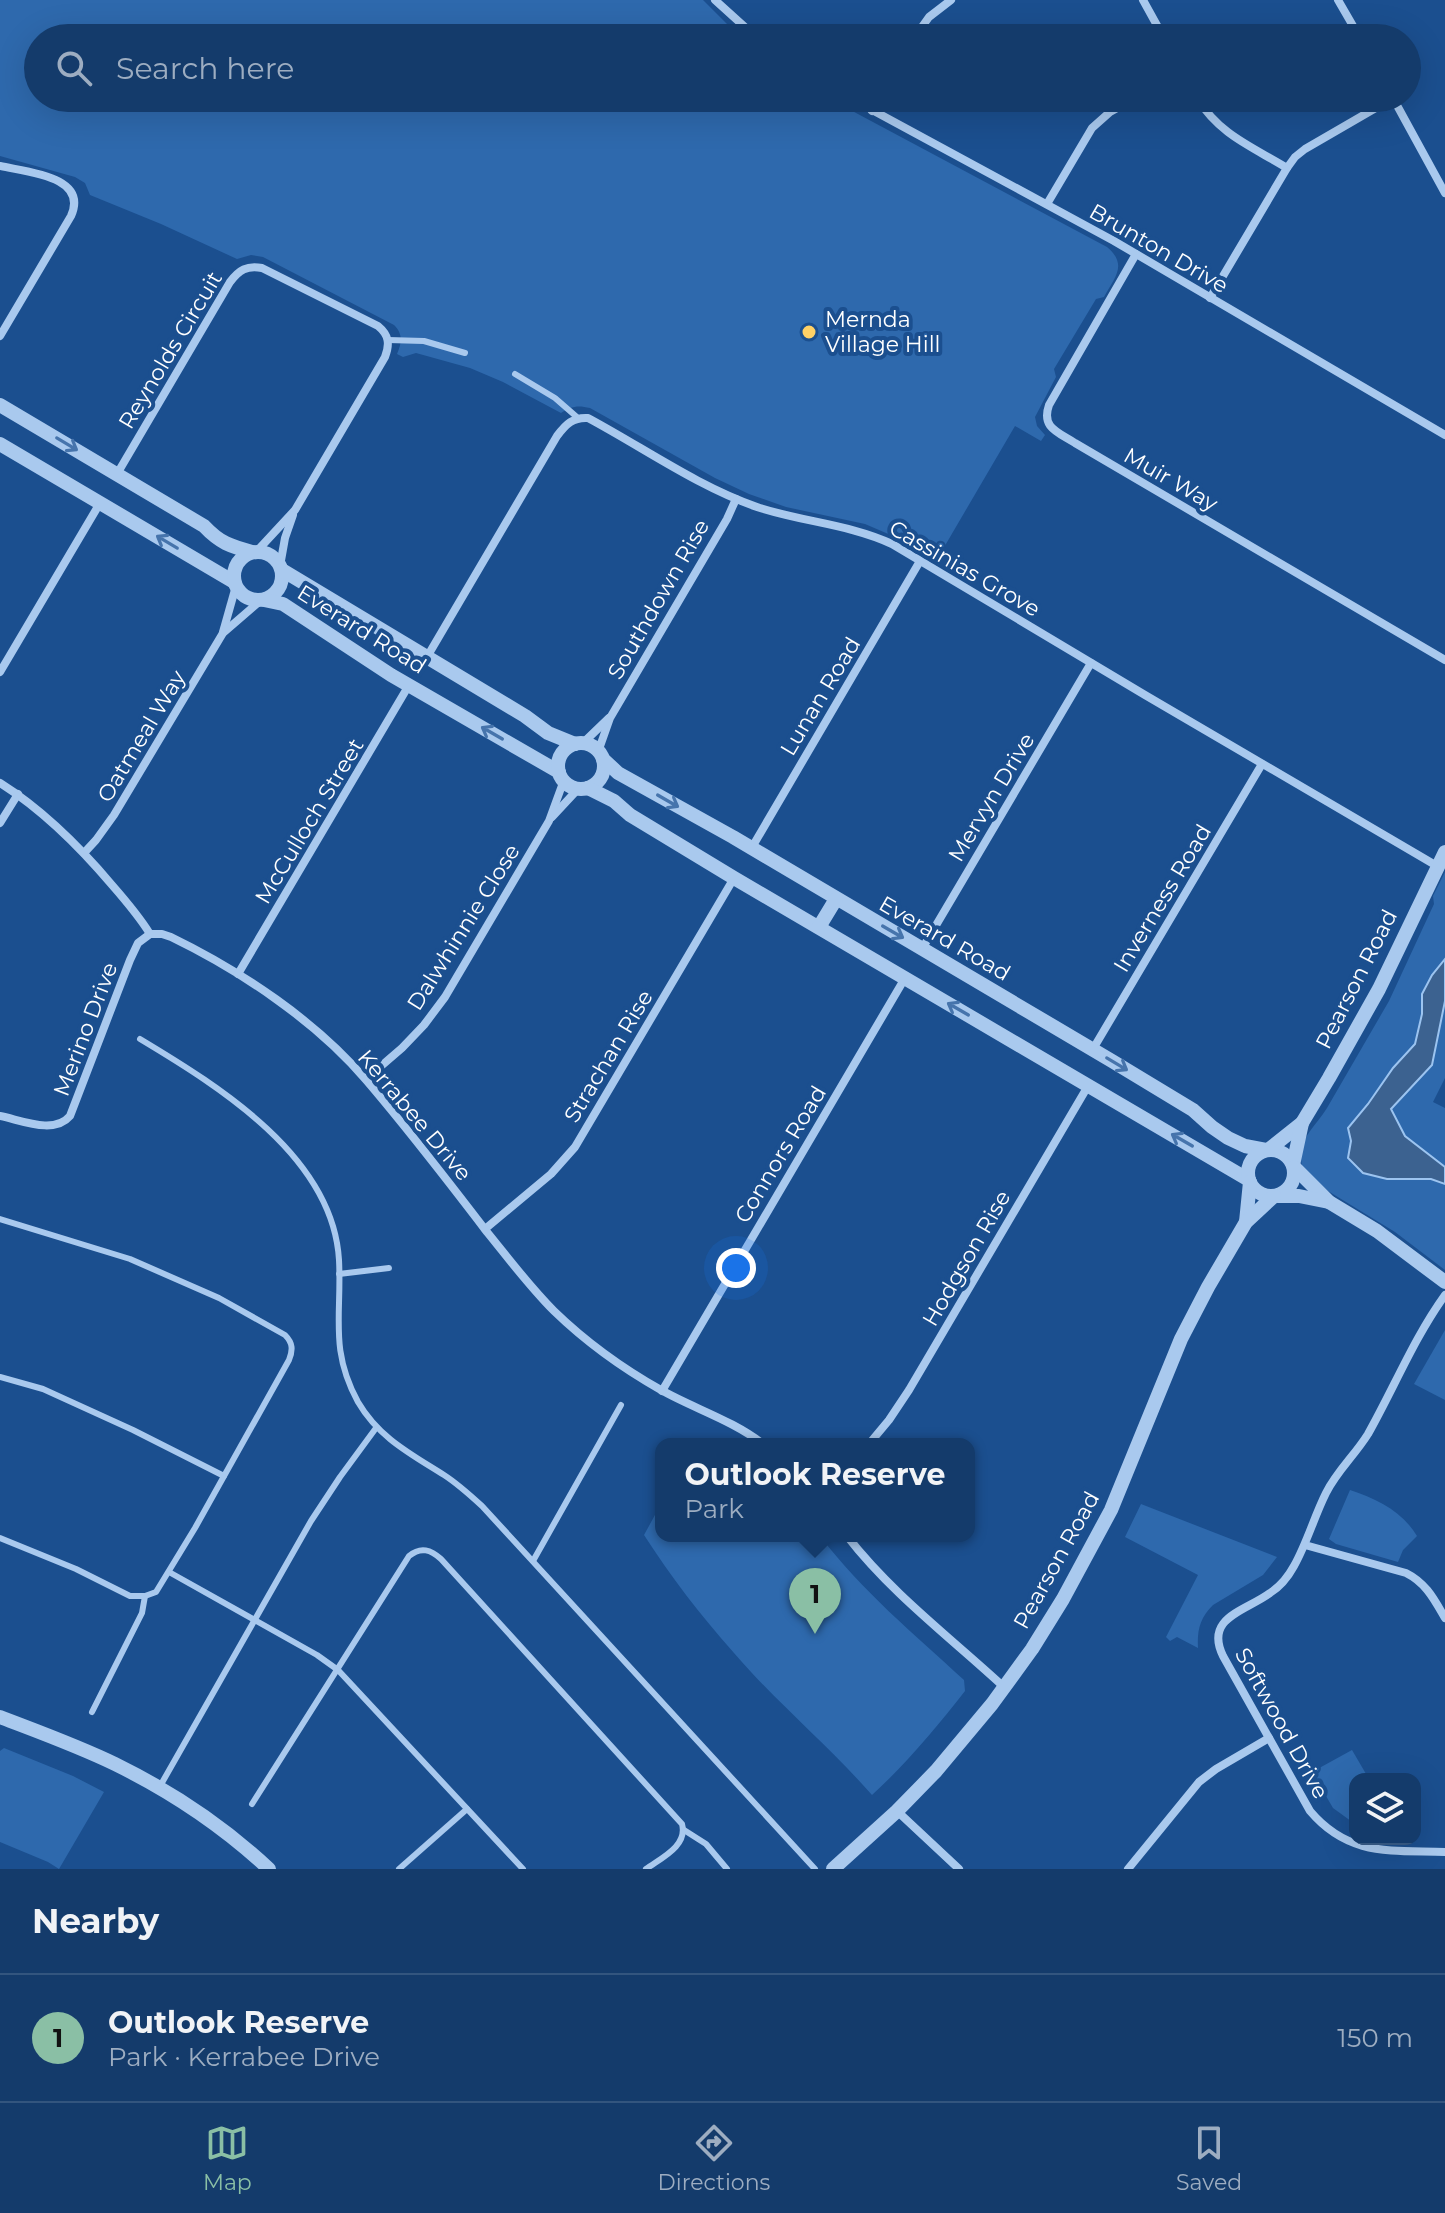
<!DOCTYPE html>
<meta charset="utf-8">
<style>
:root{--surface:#143b6b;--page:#214673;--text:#f1f3f6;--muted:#9dadc1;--line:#33557e;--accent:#8abfa5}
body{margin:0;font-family:Montserrat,sans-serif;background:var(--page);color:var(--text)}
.controls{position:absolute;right:24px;bottom:24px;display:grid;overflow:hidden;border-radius:16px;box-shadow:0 8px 32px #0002}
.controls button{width:72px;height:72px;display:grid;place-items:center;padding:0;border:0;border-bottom:2px solid var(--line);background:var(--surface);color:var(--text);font:40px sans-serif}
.you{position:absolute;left:736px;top:1268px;width:28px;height:28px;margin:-20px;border:6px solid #fff;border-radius:50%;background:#1a73e8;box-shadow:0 0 0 12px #1a73e833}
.badge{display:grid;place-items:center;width:52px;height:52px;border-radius:50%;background:var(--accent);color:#111;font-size:26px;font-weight:700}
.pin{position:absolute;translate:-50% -66px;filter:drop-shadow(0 2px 4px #0008)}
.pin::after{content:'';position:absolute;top:42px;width:28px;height:24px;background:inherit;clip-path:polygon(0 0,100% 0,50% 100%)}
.popup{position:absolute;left:655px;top:1438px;width:320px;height:104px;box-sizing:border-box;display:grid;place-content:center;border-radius:16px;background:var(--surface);filter:drop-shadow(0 2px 6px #0005);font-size:26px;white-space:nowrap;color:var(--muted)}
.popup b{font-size:30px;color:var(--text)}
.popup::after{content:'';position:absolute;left:50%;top:100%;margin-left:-16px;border:16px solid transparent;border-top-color:var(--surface)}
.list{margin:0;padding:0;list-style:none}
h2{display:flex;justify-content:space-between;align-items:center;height:104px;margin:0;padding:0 32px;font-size:34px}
h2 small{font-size:26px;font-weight:400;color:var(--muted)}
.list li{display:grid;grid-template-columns:52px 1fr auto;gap:24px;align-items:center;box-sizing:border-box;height:128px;padding:0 32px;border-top:2px solid var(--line)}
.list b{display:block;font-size:30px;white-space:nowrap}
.list p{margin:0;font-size:26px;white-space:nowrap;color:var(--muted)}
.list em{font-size:26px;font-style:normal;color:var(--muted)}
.icon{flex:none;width:44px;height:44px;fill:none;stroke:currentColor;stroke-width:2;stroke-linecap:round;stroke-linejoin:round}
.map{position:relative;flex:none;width:1445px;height:1869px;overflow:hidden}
.search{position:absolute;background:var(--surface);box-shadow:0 8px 32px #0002;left:24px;right:24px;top:24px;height:88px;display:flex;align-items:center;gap:20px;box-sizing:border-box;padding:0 28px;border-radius:44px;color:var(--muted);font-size:30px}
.sheet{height:232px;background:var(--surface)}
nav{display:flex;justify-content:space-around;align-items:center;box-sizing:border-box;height:112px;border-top:2px solid var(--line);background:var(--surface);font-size:22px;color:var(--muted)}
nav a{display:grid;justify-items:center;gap:4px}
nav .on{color:var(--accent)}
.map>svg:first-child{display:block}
.green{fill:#2e69ad}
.water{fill:#3c6290;stroke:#9cc4f0;stroke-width:2}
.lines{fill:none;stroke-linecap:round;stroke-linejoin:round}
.service{stroke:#a9c9ee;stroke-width:6}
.minor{stroke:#a9c9ee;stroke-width:8}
.tertiary{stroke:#a9c9ee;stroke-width:14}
.oneway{stroke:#4674ac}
.poi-dot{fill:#ffd166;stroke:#1b4f8f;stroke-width:3}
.labels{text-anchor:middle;stroke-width:8;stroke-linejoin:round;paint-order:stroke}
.street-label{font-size:22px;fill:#fff;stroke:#1b4f8f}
.poi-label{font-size:22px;fill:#fff;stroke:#1b4f8f;text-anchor:start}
</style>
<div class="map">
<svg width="1445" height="1869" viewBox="0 0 1445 1869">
<rect width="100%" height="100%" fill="#1b4f8f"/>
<g class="green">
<path d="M0,0h703l38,38h-703v60h790l279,149c21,18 8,30 -3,50l-8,2 -42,70 2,8 -21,40 2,9 8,9 -4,6 -26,-15 -79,135 -43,-25 -28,-12 -79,-17 -37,-13 -34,-16 -125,-70c-12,-3 -19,-2 -29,5l-58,-31 -33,-14 -54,-15 -13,4 -6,-3c5,-12 6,-20 -3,-29l-131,-68 -12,-2 -14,4 -76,-35 -71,-29 -5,-12 -10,-6 -75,-21z"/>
<path d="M1445,872v206l-12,24 12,6v162l-50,-38 -67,-41 -26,-24c-5,-29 12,-38 25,-59l62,-107 45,-97 -1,-8z"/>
<polygon points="1445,1330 1445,1400 1414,1384"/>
<path d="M1350,1490c27,9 52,21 67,46l-14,14 -5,12 -62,-18 -7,-5z"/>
<path d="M661,1504v32h159c42,55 94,98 144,144l1,11c-29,37 -58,72 -93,104 -44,-50 -95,-92 -138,-142 -33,-37 -63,-76 -90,-118z"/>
<path d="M1141,1504l136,53 -14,18 -50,30c-13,13 -16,25 -15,43l-21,-11 -7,4 -4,-4 32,-62 -73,-38z"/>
<polygon points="4,1748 73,1776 104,1792 59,1869 48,1862 0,1842 0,1751"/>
<polygon points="1352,1750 1369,1779 1355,1779 1355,1824 1333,1808 1312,1772"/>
</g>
<polygon class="water" points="1445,959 1445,1001 1432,1065 1391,1109 1405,1136 1445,1167 1445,1184 1431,1179 1387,1179 1363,1173 1348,1158 1351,1141 1348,1128 1368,1104 1393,1068 1415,1044 1422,1014 1422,994 1432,975"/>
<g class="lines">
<g class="service">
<polyline points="388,340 424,341 465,353"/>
<polyline points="515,374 555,398 578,418"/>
<path d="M140,1039c80,48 193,118 199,221 3,55 -10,89 19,142 21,36 53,52 86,73 14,9 26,20 38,31l333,363"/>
<path d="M0,1219l130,40 89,39 66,37c8,8 8,15 4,25l-94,168 -39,64 -11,4h-15l-54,-27 -76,-31"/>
<polyline points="339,1274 389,1268"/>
<polyline points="0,1377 43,1389 133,1430 224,1476"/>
<polyline points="533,1561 621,1405"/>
<polyline points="169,1572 317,1655 338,1670 523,1869"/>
<polyline points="92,1712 142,1613 145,1596"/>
<polyline points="159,1788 311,1521 340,1477 376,1428"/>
<path d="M252,1804l157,-248c12,-10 22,-6 32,3l241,265c6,22 -21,34 -36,45"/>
<polyline points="684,1830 706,1844 727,1869"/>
<polyline points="399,1869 467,1809"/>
</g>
<g class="minor">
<polyline points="715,0 757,38"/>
<polyline points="1143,0 1164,38"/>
<polyline points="1338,0 1360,38"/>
<polyline points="914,38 929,17 951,0"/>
<polyline points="850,98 1114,241 1445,435"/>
<path d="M1197,98c23,37 54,48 90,70"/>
<polyline points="872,111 879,98"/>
<path d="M0,166c26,6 89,10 71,50l-71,120"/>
<polyline points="1047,204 1092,128 1110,112 1135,98"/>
<path d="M1136,254l-87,151c-8,23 9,27 26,38l370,217"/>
<polyline points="1210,298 1287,168 1295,157 1305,149 1393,98 1445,193"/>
<path d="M117,474l113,-192c9,-12 17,-17 32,-14l116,58c11,9 12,18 7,31l-90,153 -38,41"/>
<polyline points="280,566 285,538 293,515"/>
<polyline points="223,632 236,586"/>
<path d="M427,657l130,-221c9,-12 16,-19 31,-18 56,30 109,68 169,89 45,15 92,17 135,37l253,151 292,171"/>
<polyline points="0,672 100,503"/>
<polyline points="583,743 609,718"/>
<polyline points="598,752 610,718 727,519 736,499"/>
<path d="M0,783c43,27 79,63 112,102 14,16 27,31 38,49h12l9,3c70,34 145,84 195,143 42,49 82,101 121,152 22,27 42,54 67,79 32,31 68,57 107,79 34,19 71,30 102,54"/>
<polyline points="552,817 579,788"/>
<polyline points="0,823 18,794"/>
<polyline points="751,849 920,561"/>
<polyline points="84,853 96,840 114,815 223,633 260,601"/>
<polyline points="922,949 1091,663"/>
<polyline points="238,974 409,685"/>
<polyline points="1093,1049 1262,764"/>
<polyline points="366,1079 402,1048 424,1025 445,997 549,821 564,780"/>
<path d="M0,1116c21,4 54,19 70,0l60,-156 8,-17 12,-9"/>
<polyline points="485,1229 551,1174 575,1147 734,878"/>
<path d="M1445,1295c-31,43 -51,93 -77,139 -13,21 -31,37 -42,59 -12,24 -19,50 -32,73 -6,11 -13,20 -24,27 -24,18 -66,24 -47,63l87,155c39,46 81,39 135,41"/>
<polyline points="662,1391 905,978"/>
<polyline points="869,1444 889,1420 909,1390 1088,1086"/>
<path d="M847,1536c45,58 104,102 158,152"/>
<path d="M1305,1545l101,28c20,10 28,26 39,45"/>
<polyline points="897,1811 959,1869"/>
<polyline points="1128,1869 1199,1782 1216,1769 1269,1738"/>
</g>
<g class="tertiary">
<path d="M0,405l204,121c16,17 26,20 48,26"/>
<polyline points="0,444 234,582"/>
<circle cx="258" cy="576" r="24"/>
<polyline points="282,570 525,716 548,733 575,744"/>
<polyline points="264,600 283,604 391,675 559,772"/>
<circle cx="581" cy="766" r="23"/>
<polyline points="603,759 618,773 733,837 1112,1061 1193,1110 1212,1127 1228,1138 1245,1146 1266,1150"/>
<polyline points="588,788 614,801 630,815 734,878 1249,1180"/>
<polyline points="819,927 836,899"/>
<circle cx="1271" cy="1173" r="23"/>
<polyline points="1268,1150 1302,1123 1329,1078 1379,989 1445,852"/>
<polyline points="1293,1165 1302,1123"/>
<polyline points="1294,1167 1329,1202 1377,1231 1445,1282"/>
<polyline points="1278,1196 1299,1196 1329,1202"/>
<polyline points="1246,1222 1250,1182"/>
<path d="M0,1717c39,15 78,29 115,47 55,27 109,63 154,105"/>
<polyline points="833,1869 897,1811 936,1771 992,1704 1032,1649 1063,1599 1111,1510 1181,1339 1208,1287 1246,1222 1274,1196"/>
</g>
</g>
<defs><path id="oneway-shaft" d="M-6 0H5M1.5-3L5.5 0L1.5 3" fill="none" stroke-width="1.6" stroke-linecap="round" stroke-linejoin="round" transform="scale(2)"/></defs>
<g class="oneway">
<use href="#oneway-shaft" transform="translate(67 444) rotate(31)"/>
<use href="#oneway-shaft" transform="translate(167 542) rotate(-149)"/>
<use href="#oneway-shaft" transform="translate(492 733) rotate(-150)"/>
<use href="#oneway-shaft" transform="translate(668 801) rotate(30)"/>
<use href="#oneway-shaft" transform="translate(893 932) rotate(30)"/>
<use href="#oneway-shaft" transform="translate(958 1009) rotate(-150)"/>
<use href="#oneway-shaft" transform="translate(1117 1064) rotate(31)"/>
<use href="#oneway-shaft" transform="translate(1182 1140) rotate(-150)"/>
</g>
<circle class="poi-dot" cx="809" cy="332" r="8"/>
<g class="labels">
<g class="street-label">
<text transform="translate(1159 248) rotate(30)" y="8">Brunton Drive</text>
<text transform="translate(170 350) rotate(-59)" y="8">Reynolds Circuit</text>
<text transform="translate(1171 479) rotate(30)" y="8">Muir Way</text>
<text transform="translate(965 568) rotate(30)" y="8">Cassinias Grove</text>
<text transform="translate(658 599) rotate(-60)" y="8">Southdown Rise</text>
<text transform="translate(362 629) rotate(32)" y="8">Everard Road</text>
<text transform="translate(820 696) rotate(-59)" y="8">Lunan Road</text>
<text transform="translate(141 736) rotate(-59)" y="8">Oatmeal Way</text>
<text transform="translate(991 797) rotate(-59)" y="8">Mervyn Drive</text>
<text transform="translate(309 821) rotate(-59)" y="8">McCulloch Street</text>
<text transform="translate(1162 898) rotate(-59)" y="8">Inverness Road</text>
<text transform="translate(463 927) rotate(-58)" y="8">Dalwhinnie Close</text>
<text transform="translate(945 938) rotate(30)" y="8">Everard Road</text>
<text transform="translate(1356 979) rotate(-63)" y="8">Pearson Road</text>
<text transform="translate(85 1029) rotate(-69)" y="8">Merino Drive</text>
<text transform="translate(608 1056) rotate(-59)" y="8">Strachan Rise</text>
<text transform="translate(415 1115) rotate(50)" y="8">Kerrabee Drive</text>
<text transform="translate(780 1154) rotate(-59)" y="8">Connors Road</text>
<text transform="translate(966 1258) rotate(-60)" y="8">Hodgson Rise</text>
<text transform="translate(1056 1560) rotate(-61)" y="8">Pearson Road</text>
<text transform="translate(1282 1723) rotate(61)" y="8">Softwood Drive</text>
</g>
<g class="poi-label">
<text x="825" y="327">Mernda<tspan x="825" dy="25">Village Hill</tspan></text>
</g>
</g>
</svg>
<div class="controls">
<button><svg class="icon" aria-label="layers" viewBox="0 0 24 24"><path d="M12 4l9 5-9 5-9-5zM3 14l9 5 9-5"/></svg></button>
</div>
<div class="you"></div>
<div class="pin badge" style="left:815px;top:1634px">1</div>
<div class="popup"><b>Outlook Reserve</b>Park</div>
<div class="search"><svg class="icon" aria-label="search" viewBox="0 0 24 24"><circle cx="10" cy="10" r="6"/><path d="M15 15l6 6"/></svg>Search here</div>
</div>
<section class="sheet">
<h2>Nearby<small></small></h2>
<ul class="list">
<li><span class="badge">1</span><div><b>Outlook Reserve</b><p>Park · Kerrabee Drive</p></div><em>150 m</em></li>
</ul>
</section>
<nav>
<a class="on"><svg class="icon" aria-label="map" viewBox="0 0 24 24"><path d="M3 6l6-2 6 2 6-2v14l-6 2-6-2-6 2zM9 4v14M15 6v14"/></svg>Map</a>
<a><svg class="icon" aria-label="directions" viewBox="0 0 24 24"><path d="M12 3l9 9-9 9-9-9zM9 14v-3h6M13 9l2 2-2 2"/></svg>Directions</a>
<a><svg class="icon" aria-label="saved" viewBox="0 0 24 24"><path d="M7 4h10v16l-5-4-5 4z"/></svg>Saved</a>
</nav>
